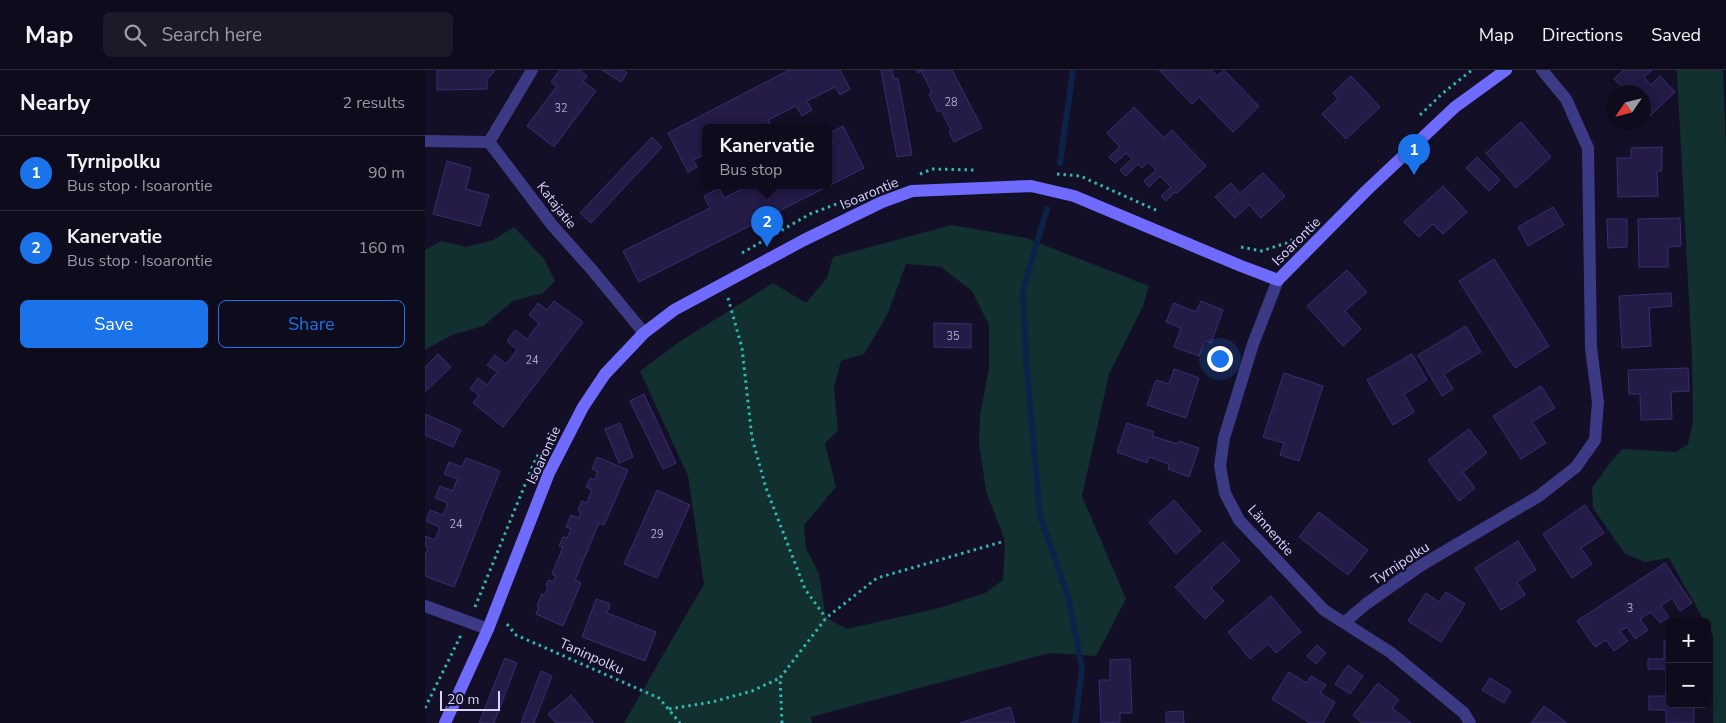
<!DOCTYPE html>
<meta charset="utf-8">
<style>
:root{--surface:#0e0b1c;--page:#1c1929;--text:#f1f3f6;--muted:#9b9ba3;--line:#2e2b3b;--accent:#1a73e8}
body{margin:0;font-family:"Nunito Sans",sans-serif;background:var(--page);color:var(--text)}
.controls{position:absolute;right:15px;bottom:15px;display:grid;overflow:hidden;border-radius:8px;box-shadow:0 5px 20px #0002}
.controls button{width:45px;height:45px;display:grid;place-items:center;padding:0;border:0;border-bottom:1px solid var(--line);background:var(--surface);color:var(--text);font:25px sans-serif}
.compass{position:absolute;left:1181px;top:15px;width:45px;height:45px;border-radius:50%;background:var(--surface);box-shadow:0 5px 20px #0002;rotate:235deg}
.scale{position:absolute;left:15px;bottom:12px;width:60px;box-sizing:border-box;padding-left:5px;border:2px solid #d9d4ff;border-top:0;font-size:14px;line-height:18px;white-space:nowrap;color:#d9d4ff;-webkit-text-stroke:4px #130f26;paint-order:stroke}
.you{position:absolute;left:794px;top:288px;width:18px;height:18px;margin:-12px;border:4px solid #fff;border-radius:50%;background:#1a73e8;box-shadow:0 0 0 8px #1a73e833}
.badge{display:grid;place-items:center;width:32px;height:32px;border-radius:50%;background:var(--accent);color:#fff;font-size:16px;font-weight:700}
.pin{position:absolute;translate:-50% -41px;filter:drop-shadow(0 1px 2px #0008)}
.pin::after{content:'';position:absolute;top:26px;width:18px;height:15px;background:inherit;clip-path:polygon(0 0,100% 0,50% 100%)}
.popup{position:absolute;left:277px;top:54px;width:130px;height:65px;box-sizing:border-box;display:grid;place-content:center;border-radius:8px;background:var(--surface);filter:drop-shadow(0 1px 4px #0005);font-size:16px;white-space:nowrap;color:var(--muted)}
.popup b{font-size:19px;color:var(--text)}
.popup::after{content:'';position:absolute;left:50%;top:100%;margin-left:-10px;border:10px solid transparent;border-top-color:var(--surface)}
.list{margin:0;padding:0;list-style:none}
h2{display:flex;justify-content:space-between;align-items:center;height:65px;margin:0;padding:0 20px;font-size:21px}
h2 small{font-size:16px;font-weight:400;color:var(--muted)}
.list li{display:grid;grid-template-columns:32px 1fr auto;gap:15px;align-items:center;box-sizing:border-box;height:75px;padding:0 20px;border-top:1px solid var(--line)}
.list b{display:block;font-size:19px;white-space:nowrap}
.list p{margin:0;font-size:16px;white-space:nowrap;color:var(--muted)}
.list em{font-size:16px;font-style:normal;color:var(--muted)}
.actions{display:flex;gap:10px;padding:15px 20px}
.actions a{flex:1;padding:11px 0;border:1px solid var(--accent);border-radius:8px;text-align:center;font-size:18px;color:var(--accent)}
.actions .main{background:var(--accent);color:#fff}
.icon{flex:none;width:28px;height:28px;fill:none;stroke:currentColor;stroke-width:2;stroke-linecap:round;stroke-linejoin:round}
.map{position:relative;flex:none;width:1301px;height:653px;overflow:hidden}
header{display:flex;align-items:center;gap:30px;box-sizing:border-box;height:70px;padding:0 25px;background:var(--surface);border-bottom:1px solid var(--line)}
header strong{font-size:24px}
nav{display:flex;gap:28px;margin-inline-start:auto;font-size:18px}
.search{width:350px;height:45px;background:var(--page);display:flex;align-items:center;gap:12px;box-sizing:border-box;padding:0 18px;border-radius:8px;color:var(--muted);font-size:19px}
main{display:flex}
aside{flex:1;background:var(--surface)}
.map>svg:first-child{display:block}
.green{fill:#12302f;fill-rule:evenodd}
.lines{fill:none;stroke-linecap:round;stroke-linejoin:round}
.stream{stroke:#0c2248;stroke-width:6}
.building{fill:#241b47;stroke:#3b2d73}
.path{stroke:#2fb8b0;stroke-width:3;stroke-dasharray:2.5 4;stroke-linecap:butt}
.street{stroke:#3d3a85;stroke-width:12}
.secondary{stroke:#6f6bff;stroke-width:12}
.labels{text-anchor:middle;stroke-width:4.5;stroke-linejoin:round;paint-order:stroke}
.number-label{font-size:11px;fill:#aca6d1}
.street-label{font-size:14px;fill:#d9d4ff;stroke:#130f26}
</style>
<header>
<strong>Map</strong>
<div class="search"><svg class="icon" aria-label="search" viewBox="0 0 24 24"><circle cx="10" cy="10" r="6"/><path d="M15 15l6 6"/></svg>Search here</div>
<nav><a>Map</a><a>Directions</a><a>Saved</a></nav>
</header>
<main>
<aside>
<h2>Nearby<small>2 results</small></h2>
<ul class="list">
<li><span class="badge">1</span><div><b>Tyrnipolku</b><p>Bus stop · Isoarontie</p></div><em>90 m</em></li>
<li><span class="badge">2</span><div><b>Kanervatie</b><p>Bus stop · Isoarontie</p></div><em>160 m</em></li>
</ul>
<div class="actions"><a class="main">Save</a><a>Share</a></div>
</aside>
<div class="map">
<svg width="1301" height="653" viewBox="0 0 1301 653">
<rect width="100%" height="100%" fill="#130f26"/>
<g class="green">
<polygon points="1250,0 1298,0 1301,78 1301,653 1288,653 1288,565 1282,555 1282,552 1280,552 1244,488 1220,492 1200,484 1168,438 1167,418 1185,393 1197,379 1251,382 1263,374 1268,351 1267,288 1252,2"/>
<path d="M527,155l74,13 123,48 -6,20 -34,68 -27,122 44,103 -30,57 -46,-3 -239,64 1,6h-188l80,-139 -16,-108 -48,-105 39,-29 94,-59 33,20 21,-25 6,-21zM481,194l35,3 31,24 17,34v43l-9,47 -1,27 7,49 19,50 -2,39 -18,13 -46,15 -92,21 -21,-11 -7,-44 -13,-26 -2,-23 32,-38 -11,-44 13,-12 -4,-44 7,-26 23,-7 23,-39z"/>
<polygon points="89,157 119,189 130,211 118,223 88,231 58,256 27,265 0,280 0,180 16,171 41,177 68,170"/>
</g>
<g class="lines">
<g class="stream">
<polyline points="635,93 648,0"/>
<polyline points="622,139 598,220 601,289 615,446 643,526 657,598 650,653"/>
</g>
</g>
<g class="building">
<polygon points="12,0 70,0 62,10 62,19 12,20"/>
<polygon points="135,0 155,0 162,6 158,11 171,21 129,77 102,56 132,16 126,12"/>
<polygon points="177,0 197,0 202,3 196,12"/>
<polygon points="364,0 415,0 425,19 415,25 410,17 382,31 387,40 377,46 371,36 343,50 348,58 336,58 335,56 330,58 281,58 281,84 268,90 272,97 263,102 243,63"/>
<polygon points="456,0 467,0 469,9 473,8 487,85 472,87"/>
<polygon points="491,0 527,0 557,58 529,72 524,62 526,60 516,40 513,42 504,24 507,22 496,1 493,3"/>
<polygon points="734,0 786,0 792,6 799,0 834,36 808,62 774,27 767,34"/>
<polygon points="1198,0 1227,0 1219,7 1226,15 1235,6 1250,22 1225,46 1218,40 1218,22 1202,22 1189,9"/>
<polygon points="926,6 955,37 921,69 897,44 913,29 908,23"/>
<polygon points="709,37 739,68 747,60 781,96 752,123 750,122 741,131 736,126 746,117 735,106 724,117 719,111 731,100 723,92 717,98 713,94 701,106 695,100 707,89 701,83 690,93 684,87 695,77 682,63"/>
<polygon points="1096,52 1126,87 1091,118 1061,83"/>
<polygon points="418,56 439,98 214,212 198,181 285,138 279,126 294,118 299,128 323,116 403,116 403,74 408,72 404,63"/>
<polygon points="227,67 237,77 166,153 155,143"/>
<polygon points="1237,77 1237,101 1232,101 1233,126 1193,127 1192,88 1206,88 1206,78"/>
<polygon points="1052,87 1075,110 1064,121 1041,98"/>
<polygon points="22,91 46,98 41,119 64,125 55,156 8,144"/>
<polygon points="838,103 860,126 836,148 824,135 810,148 790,127 806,113 815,123"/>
<polygon points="1018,116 1042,142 1018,164 1008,154 994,167 979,152"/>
<polygon points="1128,137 1139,155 1103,176 1093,157"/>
<polygon points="1255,148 1256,176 1243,177 1243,197 1214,197 1213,149"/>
<polygon points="1182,149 1202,149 1202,177 1183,178"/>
<polygon points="1069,189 1124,276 1090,298 1034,211"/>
<polygon points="922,200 942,222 920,241 936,259 918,276 882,236"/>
<polygon points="1246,223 1247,236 1224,238 1226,276 1197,278 1194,226"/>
<polygon points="129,231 158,252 78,357 48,333 54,325 45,319 53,308 62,315 72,302 62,295 70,285 81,294 92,280 82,271 90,260 102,269 114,253 104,245 113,233 122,240"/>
<polygon points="776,231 798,240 786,273 780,271 774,286 749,277 756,258 741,252 749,233 771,242"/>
<polygon points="509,253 546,254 546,278 509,277"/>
<polygon points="1041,256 1056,282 1019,304 1028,319 1017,326 993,285"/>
<polygon points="13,284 26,297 0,322 0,297"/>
<polygon points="987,284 1002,310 979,324 989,342 968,355 942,310"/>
<polygon points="1263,298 1264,321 1246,322 1247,349 1216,350 1215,324 1204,324 1203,300"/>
<polygon points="749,299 774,308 761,348 722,335 731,310 744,314"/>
<polygon points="859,303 898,316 874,391 855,385 859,373 838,367"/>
<polygon points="1116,316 1130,338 1107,352 1121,373 1096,389 1068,346"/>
<polygon points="219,324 251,393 238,399 205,331"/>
<polygon points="0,344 36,360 28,377 0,365"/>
<polygon points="195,353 208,387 194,393 180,359"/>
<polygon points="702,353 729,362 727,366 753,374 754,371 774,378 764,407 743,399 744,394 724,387 722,393 692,382"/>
<polygon points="1044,359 1062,383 1038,402 1050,418 1034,431 1003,390"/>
<polygon points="172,387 203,400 179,455 174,453 150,510 156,513 138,556 111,544 114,537 112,536 117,524 120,525 123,516 121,515 123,510 128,512 131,506 127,504 138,477 134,476 138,467 142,468 146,459 141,457 146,445 154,448 156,442 153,440 157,431 162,433 167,420 161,417 165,408 169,410 173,402 167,399"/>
<polygon points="41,388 75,401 29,517 0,506 0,486 3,478 0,476 0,466 10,470 15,457 1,451 5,440 18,445 23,433 10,428 15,416 28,421 32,409 19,404 24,392 37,397"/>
<polygon points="232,420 265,435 232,508 199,494"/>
<polygon points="749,430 776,461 751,484 724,452"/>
<polygon points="1160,435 1179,463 1156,478 1167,494 1147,508 1118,464"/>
<polygon points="894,442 943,480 923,505 874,467"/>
<polygon points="1093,471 1111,500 1092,512 1100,525 1076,540 1050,498"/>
<polygon points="798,472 815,491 786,518 799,531 780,549 750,517"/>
<polygon points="1240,493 1267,533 1255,541 1247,528 1236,536 1244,547 1235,553 1226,542 1215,549 1223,560 1210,569 1202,557 1195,561 1203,571 1189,581 1181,570 1170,577 1152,551"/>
<polygon points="1021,522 1040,534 1016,572 983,551 1001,523 1014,532"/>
<polygon points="846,526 876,562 851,583 843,574 825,589 803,562"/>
<polygon points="171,529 185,534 182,543 231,562 220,591 157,567"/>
<polygon points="1239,571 1245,571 1245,634 1269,634 1269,653 1241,653 1241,640 1224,640 1224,626 1241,626 1241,599 1223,599 1223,589 1239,589"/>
<polygon points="892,575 901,583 891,594 882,586"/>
<polygon points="80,588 92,593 69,653 54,653"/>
<polygon points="705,589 707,643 695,643 695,652 676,653 674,610 685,610 685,590"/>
<polygon points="923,595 938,606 925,624 910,614"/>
<polygon points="116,601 127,606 109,653 96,653"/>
<polygon points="864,602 882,613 886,606 901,615 895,623 910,632 898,653 885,653 847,629"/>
<polygon points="1065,608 1086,621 1079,633 1057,620"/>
<polygon points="953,613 974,630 967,638 986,653 937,653 928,645"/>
<polygon points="146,625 169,653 131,653 123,644"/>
<polygon points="1119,636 1142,653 1106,653"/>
<polygon points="585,637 590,653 535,653"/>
<polygon points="758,641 759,653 741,653 741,642"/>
</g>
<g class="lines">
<g class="path">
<polyline points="995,45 1018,23 1047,0"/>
<polyline points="495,104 507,99 551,100"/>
<polyline points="632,104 655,106 733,141"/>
<polyline points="816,177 836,181 865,172 869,168"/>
<polyline points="317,183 385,144 414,133"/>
<polyline points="303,228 317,278 327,368 341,418 380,519 401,548"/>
<polyline points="50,537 108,395 115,381"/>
<polyline points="82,554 91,565 234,628 255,653"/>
<polyline points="0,638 36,565"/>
<polyline points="244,639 287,632 327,621 355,608"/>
<polyline points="357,653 355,608 401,548 452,508 580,471"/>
</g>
<g class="street">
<polyline points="0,71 64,72 127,155 168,201 219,263"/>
<polyline points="64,72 107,0"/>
<polyline points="853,210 828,274 799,368 795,396 800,423 814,450 899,540 965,582 1039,643 1045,653"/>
<polyline points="0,536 63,559"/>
<polyline points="920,552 941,534 995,496 1114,426 1151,397 1170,370 1173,332 1166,278 1163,78 1141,29 1117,0"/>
</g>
<polyline class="secondary" points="20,653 63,559 124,403 158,337 180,304 219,263 249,240 379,170 457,132 487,121 606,116 649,126 816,196 853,210 941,121 1030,37 1081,0"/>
</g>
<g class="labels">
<g class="number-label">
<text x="526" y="36">28</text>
<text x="136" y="42">32</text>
<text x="528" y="270">35</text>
<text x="107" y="294">24</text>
<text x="31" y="458">24</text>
<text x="232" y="468">29</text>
<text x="1205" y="542">3</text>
</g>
<g class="street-label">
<text transform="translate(444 123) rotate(-23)" y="5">Isoarontie</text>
<text transform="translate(132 135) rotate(52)" y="5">Katajatie</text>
<text transform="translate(871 171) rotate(-45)" y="5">Isoarontie</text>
<text transform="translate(118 385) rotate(-65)" y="5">Isoarontie</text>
<text transform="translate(846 460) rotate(49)" y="5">Lännentie</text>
<text transform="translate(975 493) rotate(-33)" y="5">Tyrnipolku</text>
<text transform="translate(167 586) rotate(24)" y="5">Taninpolku</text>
</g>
</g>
</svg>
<div class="controls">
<button>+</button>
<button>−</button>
</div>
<svg class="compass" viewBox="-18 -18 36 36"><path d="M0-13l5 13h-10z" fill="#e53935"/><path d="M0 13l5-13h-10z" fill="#9b9ba3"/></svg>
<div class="scale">20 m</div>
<div class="you"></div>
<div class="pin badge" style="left:989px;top:105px">1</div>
<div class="pin badge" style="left:342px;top:177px">2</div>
<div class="popup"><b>Kanervatie</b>Bus stop</div>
</div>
</main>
